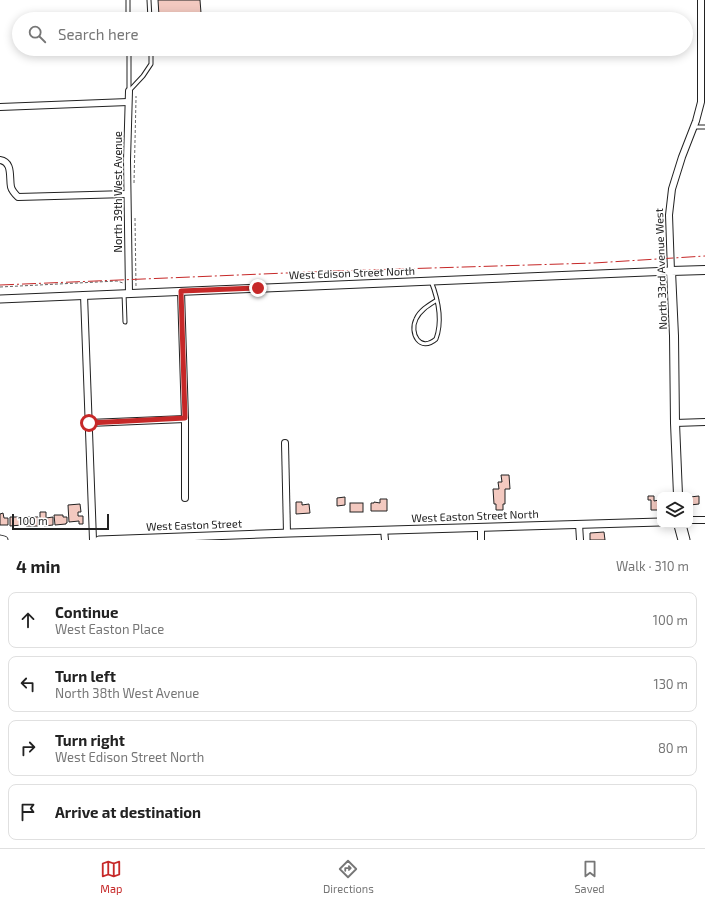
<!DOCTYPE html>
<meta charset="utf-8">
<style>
:root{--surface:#fff;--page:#f6f6f6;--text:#222;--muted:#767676;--line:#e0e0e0;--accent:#c62828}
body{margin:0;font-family:"Exo 2",sans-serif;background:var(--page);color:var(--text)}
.controls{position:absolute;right:12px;bottom:12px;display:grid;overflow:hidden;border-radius:8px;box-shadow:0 2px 10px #0003}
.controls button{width:36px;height:36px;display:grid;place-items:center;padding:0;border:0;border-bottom:1px solid var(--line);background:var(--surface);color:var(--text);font:20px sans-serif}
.scale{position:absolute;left:12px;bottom:10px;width:97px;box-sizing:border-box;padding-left:4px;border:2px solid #222;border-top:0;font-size:11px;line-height:14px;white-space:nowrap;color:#222;-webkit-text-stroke:3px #fff;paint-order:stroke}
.stop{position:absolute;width:12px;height:12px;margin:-9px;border:3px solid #c62828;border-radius:50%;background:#fff}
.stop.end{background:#c62828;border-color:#fff;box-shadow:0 1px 4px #0008}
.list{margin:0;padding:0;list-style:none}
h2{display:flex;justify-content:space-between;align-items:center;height:52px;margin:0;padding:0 16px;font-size:17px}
h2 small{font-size:13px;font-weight:400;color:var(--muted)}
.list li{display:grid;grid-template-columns:26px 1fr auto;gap:12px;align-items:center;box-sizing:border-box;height:56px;margin:0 8px 8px;padding:0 8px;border:1px solid var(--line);border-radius:8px}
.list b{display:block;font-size:15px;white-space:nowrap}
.list p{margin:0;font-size:13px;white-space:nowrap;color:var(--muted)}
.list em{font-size:13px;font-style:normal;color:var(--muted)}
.icon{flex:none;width:22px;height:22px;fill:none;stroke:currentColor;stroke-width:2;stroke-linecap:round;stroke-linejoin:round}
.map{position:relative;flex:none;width:705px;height:540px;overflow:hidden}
.search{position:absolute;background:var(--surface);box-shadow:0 2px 10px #0003;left:12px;right:12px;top:12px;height:44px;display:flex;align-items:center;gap:10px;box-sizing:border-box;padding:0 14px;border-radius:22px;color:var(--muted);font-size:15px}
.sheet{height:308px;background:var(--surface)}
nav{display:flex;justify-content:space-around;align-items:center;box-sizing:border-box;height:56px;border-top:1px solid var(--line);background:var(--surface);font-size:11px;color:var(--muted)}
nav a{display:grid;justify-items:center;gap:2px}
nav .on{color:var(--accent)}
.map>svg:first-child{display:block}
.building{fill:#f3c9c0;stroke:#222}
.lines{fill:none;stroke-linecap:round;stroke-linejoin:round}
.service-casing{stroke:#222;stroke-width:5}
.minor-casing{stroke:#222;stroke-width:8}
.tertiary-casing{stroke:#222;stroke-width:9}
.secondary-casing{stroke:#222;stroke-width:10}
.motorway-casing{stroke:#222;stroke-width:13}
.path{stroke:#646464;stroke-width:1;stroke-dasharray:3 2;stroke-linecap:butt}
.service{stroke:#fff;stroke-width:3}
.minor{stroke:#fff;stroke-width:6}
.tertiary{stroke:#fff;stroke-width:7}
.secondary{stroke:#fff;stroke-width:8}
.motorway{stroke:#fff;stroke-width:11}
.power{stroke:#c62828;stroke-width:1;stroke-dasharray:14 3 2 3;stroke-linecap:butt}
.route{stroke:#c62828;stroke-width:5}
.labels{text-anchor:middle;stroke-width:3;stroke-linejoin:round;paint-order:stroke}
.street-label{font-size:11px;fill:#222;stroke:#fff}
</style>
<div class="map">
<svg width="705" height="540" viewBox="0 0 705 540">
<rect width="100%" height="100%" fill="#fff"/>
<g class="building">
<polygon points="158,0 200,0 201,13 194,13 194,19 165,19 165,16 159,16"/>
<polygon points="501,475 509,475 510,489 505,489 505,504 503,504 503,510 496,510 496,504 494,504 493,489 499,489 498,482 502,482"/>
<polygon points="648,496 654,496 654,501 659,500 660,510 651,510 651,500 648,500"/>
<polygon points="699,496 699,504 690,505 690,497"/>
<polygon points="345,497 345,505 337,506 337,498"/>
<polygon points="380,499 387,499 387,511 371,511 371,503 374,503 374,502 380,503"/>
<polygon points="296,502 302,502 302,505 309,504 310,513 296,514"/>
<rect x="350" y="503" width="13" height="9"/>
<polygon points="80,504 81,512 78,512 78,516 83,516 83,524 79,524 79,521 69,522 68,505"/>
<polygon points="40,512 46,512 46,518 53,517 53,525 44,526 44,524 40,524"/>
<polygon points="3,513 4,518 8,518 8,525 0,525 0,514"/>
<polygon points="54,515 63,515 63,517 67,517 67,523 66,523 66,524 55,525"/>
<polygon points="10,517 21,517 22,525 10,526"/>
<polygon points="25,517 38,517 38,526 26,526"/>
<polygon points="604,532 605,540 590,540 590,533"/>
</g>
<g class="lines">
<g class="service-casing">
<g id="service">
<polyline points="128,0 128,19"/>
<polyline points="149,0 150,19"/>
<polyline points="129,49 129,91"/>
<polyline points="129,91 143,76 151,64 151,49"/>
<polyline points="694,127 705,127"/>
<path d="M431,281c7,18 12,39 5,58 -16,14 -27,-6 -20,-20 4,-9 13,-14 21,-19"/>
<polyline points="124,293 125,322"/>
</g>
</g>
<g class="minor-casing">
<g id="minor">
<polyline points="0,107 128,102"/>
<path d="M0,160c13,2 9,17 11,27 1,4 4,7 7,10l109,-3"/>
<polyline points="671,271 669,215 672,189 682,157 696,121 701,102 701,0"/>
<polyline points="181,291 185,419 185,498"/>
<polyline points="129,293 127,160 129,91"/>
<polyline points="84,295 93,540"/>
<polyline points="89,423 185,419"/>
<polyline points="675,423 705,422"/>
<polyline points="285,443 287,533"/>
<polyline points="690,520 705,520"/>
<polyline points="579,524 580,540"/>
<polyline points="481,527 481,540"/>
<polyline points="384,530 385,540"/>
</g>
</g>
<g class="tertiary-casing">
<g id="tertiary">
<polyline points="0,299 671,271"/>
<polyline points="0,539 4,540"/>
<polyline points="99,540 290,533 660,522"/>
</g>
</g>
<g class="secondary-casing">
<polyline id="secondary" points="678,495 675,423 674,336 671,271 705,270"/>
</g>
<g class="motorway-casing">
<polyline id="motorway" points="680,525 684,540"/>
</g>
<g class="path">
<polyline points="134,183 136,99 136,96"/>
<polyline points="135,218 136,287"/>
<polyline points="0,287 117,281 123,283"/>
</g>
<use href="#service" class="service"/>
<use href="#minor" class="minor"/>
<use href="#tertiary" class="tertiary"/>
<use href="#secondary" class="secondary"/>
<use href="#motorway" class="motorway"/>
<polyline class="power" points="0,285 334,271 594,263 705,256"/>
</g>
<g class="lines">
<polyline class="route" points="89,423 185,418 181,291 258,288"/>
</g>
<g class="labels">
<g class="street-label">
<text transform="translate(118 192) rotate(-90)" y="4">North 39th West Avenue</text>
<text transform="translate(661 269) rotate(-92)" y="4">North 33rd Avenue West</text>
<text transform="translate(352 273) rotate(-2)" y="4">West Edison Street North</text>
<text transform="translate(475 516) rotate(-2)" y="4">West Easton Street North</text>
<text transform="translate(194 525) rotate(-2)" y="4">West Easton Street</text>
</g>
</g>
</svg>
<div class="controls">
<button><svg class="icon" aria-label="layers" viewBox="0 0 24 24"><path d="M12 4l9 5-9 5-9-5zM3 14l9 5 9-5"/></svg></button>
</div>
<div class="scale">100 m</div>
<div class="stop" style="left:89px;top:423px"></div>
<div class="stop end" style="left:258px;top:288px"></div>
<div class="search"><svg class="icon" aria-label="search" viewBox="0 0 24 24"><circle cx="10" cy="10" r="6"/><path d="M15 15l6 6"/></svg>Search here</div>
</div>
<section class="sheet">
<h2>4 min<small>Walk · 310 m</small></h2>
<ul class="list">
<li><svg class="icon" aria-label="ahead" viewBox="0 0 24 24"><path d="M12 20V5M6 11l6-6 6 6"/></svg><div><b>Continue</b><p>West Easton Place</p></div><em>100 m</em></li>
<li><svg class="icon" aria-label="left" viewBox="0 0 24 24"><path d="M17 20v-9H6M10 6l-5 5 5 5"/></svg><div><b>Turn left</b><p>North 38th West Avenue</p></div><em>130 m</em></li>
<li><svg class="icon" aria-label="right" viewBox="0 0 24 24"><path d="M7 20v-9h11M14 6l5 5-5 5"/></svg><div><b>Turn right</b><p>West Edison Street North</p></div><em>80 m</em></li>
<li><svg class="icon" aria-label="arrive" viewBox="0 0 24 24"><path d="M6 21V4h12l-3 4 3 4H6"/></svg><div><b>Arrive at destination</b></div></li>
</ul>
</section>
<nav>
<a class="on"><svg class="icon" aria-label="map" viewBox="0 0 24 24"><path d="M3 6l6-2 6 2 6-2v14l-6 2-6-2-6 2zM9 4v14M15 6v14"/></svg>Map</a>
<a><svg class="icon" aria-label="directions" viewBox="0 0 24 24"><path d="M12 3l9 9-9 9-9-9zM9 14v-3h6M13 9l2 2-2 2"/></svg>Directions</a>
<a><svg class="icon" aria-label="saved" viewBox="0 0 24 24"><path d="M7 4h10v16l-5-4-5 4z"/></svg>Saved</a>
</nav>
